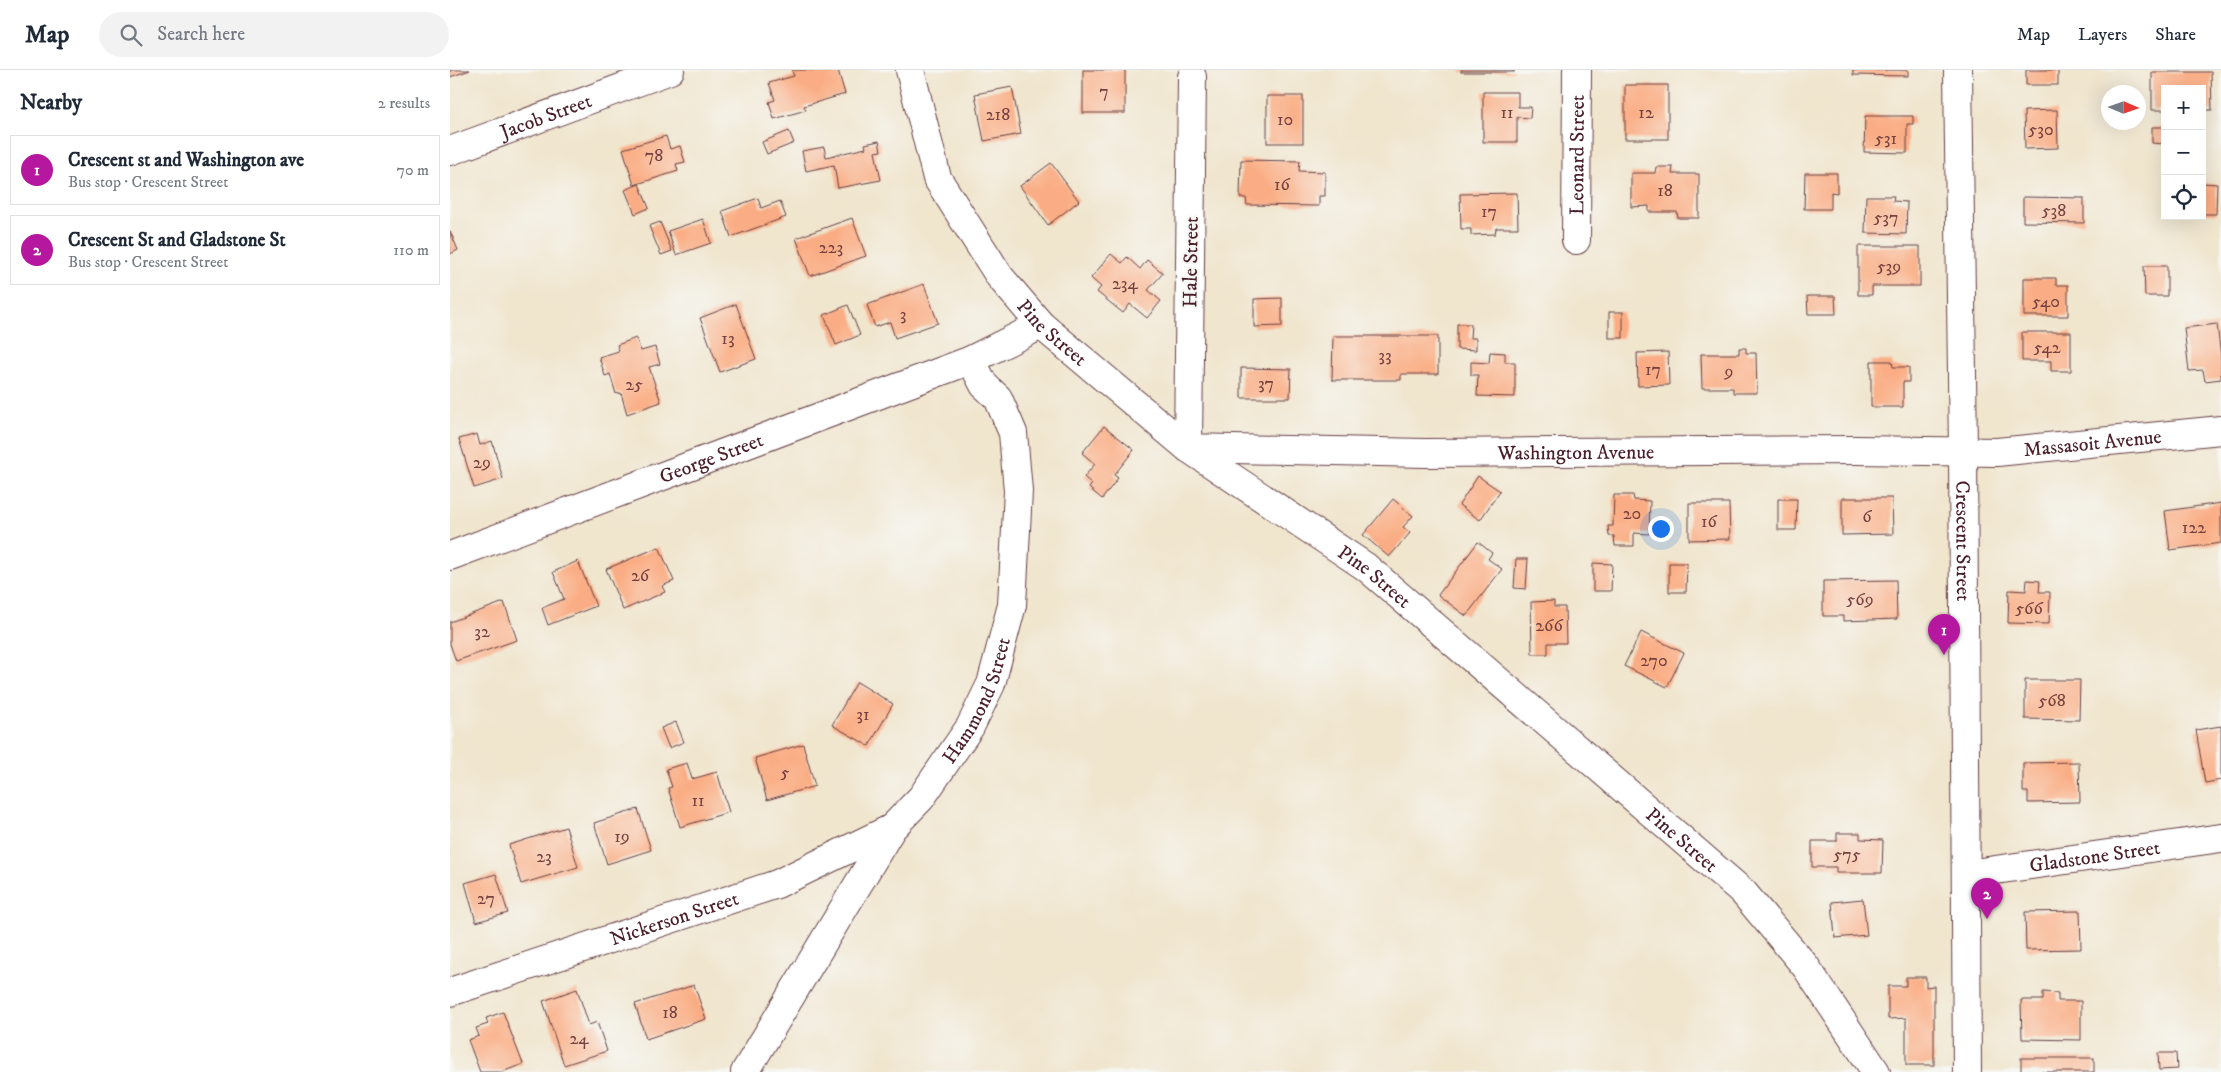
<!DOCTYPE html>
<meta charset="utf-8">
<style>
:root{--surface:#fff;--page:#f2f2f3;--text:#1f2937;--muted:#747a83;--line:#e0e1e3;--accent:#b5179e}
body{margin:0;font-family:"IM FELL DW Pica",serif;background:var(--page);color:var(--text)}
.controls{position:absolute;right:15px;top:15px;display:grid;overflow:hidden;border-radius:0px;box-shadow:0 5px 20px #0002}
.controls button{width:45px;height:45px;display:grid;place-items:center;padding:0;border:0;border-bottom:1px solid var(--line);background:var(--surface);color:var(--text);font:25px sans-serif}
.compass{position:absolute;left:1651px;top:15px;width:45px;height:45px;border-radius:50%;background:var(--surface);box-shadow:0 5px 20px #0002;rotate:92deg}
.you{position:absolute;left:1210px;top:458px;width:18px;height:18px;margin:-12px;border:4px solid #fff;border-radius:50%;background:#1a73e8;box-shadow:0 0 0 8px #1a73e833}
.badge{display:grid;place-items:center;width:32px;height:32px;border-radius:50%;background:var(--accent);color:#fff;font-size:16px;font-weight:700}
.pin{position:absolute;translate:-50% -41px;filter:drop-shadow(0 1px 2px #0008)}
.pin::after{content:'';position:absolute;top:26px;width:18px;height:15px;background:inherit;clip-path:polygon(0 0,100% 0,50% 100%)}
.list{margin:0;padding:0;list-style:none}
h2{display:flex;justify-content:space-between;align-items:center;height:65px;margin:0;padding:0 20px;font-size:21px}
h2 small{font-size:16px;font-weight:400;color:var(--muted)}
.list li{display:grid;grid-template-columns:32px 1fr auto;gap:15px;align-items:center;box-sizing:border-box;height:70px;margin:0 10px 10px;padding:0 10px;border:1px solid var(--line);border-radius:0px}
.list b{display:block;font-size:19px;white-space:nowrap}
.list p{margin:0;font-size:16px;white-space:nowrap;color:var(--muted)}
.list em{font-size:16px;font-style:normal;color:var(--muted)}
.icon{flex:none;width:28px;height:28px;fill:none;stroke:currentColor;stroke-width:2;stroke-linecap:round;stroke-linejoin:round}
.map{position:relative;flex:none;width:1771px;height:1002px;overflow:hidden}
header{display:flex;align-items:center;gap:30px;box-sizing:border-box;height:70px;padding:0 25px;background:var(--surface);border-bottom:1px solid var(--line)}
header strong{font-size:24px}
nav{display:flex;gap:28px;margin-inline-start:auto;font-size:18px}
.search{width:350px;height:45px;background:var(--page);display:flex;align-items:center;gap:12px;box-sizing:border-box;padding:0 18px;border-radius:28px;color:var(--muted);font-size:19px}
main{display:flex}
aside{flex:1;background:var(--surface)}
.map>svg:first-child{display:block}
.building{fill:#faad84}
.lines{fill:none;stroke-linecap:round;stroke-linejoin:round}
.minor-casing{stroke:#633d43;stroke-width:30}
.secondary-casing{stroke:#633d43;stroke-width:30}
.minor{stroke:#fff;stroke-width:28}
.secondary{stroke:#fff;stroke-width:28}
.labels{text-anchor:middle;stroke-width:4;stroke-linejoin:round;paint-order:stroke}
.number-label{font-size:18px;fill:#764241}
.street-label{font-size:20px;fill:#4a1f2b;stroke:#f6f6f2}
</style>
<header>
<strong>Map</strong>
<div class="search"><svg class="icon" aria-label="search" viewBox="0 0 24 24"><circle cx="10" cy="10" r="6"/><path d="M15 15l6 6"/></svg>Search here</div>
<nav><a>Map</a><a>Layers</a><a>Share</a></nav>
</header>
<main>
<aside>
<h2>Nearby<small>2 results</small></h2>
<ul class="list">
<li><span class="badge">1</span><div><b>Crescent st and Washington ave</b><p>Bus stop · Crescent Street</p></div><em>70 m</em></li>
<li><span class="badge">2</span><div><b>Crescent St and Gladstone St</b><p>Bus stop · Crescent Street</p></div><em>110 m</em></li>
</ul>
</aside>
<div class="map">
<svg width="1771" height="1002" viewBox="0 0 1771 1002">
<rect width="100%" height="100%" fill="#f6f6f2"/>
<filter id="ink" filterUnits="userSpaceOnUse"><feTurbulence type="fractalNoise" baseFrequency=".02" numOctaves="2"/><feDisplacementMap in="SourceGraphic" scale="10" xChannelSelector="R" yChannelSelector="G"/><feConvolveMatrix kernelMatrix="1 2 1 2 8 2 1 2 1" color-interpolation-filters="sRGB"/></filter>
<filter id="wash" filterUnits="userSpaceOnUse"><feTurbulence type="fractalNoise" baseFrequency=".0096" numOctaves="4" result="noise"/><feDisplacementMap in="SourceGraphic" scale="20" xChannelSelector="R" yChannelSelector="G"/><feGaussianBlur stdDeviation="1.12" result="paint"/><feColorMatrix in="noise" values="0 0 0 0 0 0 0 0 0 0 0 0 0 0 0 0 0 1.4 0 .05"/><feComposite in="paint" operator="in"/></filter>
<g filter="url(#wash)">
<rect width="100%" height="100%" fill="#f0e5cd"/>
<g id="blocks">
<g class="building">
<polygon points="0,0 20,0 0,7"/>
<polygon points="388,0 395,24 354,36 356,40 324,49 319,32 325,30 319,13 344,6 342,1 344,0"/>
<rect x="633" y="0" width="42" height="43"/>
<rect x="1011" y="0" width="53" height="2"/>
<polygon points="1403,0 1458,0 1458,6 1403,5"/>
<rect x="1576" y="0" width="32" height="15"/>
<polygon points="1702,2 1761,2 1762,40 1752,40 1752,19 1715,19 1715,40 1702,40"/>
<rect x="1175" y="15" width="43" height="54"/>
<polygon points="562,17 571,64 534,71 525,24"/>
<polygon points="1033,22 1068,22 1068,37 1081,37 1080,48 1067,47 1067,72 1033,72"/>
<rect x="817" y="26" width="36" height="47"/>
<polygon points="1607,40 1608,78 1575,79 1574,41"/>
<polygon points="1415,46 1463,46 1463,54 1457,54 1457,83 1414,82"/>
<polygon points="1702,57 1715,57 1715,74 1702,73"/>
<polygon points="339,61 344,73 317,84 312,72"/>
<polygon points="216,66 220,79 230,76 235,92 226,94 228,101 184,115 173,79"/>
<polygon points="429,71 431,81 425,82 431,110 388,118 384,95 356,101 352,81 374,77 376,87 416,78 415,74"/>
<polygon points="791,90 850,91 849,101 875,102 875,126 869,126 869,136 797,135 796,128 790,128"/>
<polygon points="601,93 629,131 598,155 570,116"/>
<polygon points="1206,97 1223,97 1222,104 1249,104 1249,148 1228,148 1227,142 1199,142 1199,136 1181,137 1181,103 1205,103"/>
<polygon points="1355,103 1387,103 1387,123 1381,122 1381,139 1354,139"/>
<polygon points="1752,113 1767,114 1766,144 1752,144"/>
<polygon points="189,114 199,138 185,144 175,120"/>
<polygon points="1067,123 1068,158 1046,158 1045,164 1021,165 1021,159 1011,159 1010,124"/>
<polygon points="1416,126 1444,126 1443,131 1457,132 1456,164 1415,163"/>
<polygon points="1573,127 1634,128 1634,153 1573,152"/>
<polygon points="308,128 311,138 330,131 336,147 281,167 272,141"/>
<polygon points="402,148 416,186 360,206 346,168"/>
<polygon points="253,149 261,173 226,185 218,161"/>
<polygon points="210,152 222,181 211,185 199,156"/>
<polygon points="0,161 8,180 0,184"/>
<polygon points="1408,176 1470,176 1470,216 1422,216 1422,225 1408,225"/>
<polygon points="661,184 672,193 677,187 690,199 697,190 713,203 698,220 711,231 697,248 680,234 673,243 647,222 651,217 641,208"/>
<polygon points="1694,196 1717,196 1717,226 1695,226"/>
<polygon points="1574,208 1606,208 1606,215 1618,215 1618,246 1574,246"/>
<polygon points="474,214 488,253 445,268 440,252 425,257 417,235"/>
<polygon points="1357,226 1385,226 1386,244 1358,244"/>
<polygon points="832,228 832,256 804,257 804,229"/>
<polygon points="286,234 306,289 270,302 250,248"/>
<polygon points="398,235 410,265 386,275 374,245"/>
<rect x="1159" y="242" width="14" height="26"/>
<polygon points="1007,254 1021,254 1020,268 1026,268 1026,280 1007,279"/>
<polygon points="1767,254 1771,287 1771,309 1755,311 1753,300 1739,301 1734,258"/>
<polygon points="1572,262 1621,262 1621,301 1601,301 1601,291 1572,291"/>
<polygon points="883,266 988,266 988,304 951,304 951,310 882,310"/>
<polygon points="186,268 191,281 205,277 210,294 199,297 211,332 177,344 171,323 166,324 160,304 155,306 149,287 169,281 167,275"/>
<polygon points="1289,278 1296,278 1296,283 1306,283 1307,323 1283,323 1283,318 1252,318 1251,284 1289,284"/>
<polygon points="1040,282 1055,283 1055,292 1065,292 1065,327 1027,326 1028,305 1021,305 1021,292 1039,293"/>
<polygon points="1218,282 1219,315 1188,316 1187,283"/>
<polygon points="1421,291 1442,291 1443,297 1459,297 1459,312 1453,312 1453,337 1421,337"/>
<polygon points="791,298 841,299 840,328 791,328"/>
<polygon points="654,356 684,380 664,405 668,408 652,429 639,418 642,414 634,407 645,394 632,383"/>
<polygon points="27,364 30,375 42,371 53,409 24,418 9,369"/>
<polygon points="1028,406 1050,421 1030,450 1009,435"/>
<polygon points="1164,425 1183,425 1184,430 1200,431 1199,464 1184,463 1184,476 1165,476 1164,466 1159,466 1158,456 1163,456"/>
<polygon points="1392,428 1442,428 1443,464 1392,465"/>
<polygon points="943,429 963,446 953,457 960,463 939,487 913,465"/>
<polygon points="1328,429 1347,429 1346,460 1328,460"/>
<polygon points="1239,433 1279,433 1280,469 1239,470"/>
<polygon points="1771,433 1771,473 1720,480 1715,441"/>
<polygon points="1028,472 1042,483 1038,489 1052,499 1016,546 988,525"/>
<polygon points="209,477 224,511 212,516 215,522 173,540 156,499"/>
<polygon points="1066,489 1078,489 1076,519 1064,518"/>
<polygon points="128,491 146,536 98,555 92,538 114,529 103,502"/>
<polygon points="1143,493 1162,494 1161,521 1143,521"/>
<polygon points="1219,493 1237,493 1236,522 1219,522"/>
<polygon points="1446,510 1447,549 1393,551 1393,546 1373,546 1373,511"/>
<polygon points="1577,510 1590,511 1589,522 1600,522 1599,554 1558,553 1559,520 1576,521"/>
<polygon points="1104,531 1104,537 1115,537 1116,573 1098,573 1098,584 1082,584 1081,532"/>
<polygon points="54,532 67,570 6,591 0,574 0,552"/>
<polygon points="1191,562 1234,583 1217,617 1174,596"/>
<polygon points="1575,610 1630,610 1629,650 1575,649"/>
<polygon points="407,612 443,634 419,676 382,655"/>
<polygon points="226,652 234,672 219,678 211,658"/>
<polygon points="1771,656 1771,710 1755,713 1746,660"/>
<polygon points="353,674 365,716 317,730 305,688"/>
<polygon points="1629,692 1630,732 1578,733 1578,722 1573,722 1573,693"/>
<polygon points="237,693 242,709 267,702 279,742 230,757 218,718 222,717 216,699"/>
<polygon points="188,739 201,780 157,794 144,753"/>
<polygon points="116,757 128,797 71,814 59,775"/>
<polygon points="1387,763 1410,763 1410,769 1433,770 1432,803 1386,803 1386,797 1362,797 1362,771 1387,771"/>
<polygon points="46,804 58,843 26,852 15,813"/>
<polygon points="1413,829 1417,865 1385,868 1382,832"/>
<polygon points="1630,841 1631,879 1576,880 1575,842"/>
<polygon points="1456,907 1476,907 1476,917 1484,916 1484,995 1456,995 1456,948 1438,949 1438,916 1456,916"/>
<polygon points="244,915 256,949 196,969 185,934"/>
<polygon points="127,919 139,955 147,952 157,981 114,995 93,931"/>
<polygon points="1593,922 1608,923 1608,931 1631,931 1631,970 1572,969 1571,930 1593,930"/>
<polygon points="53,942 73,994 52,1002 30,1002 18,970 29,966 26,958 38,954 36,948"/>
<polygon points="1708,983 1726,983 1727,999 1709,1000"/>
<rect x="1571" y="988" width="73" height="14"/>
</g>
</g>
</g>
<g filter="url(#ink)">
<use href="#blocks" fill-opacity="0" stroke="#633d43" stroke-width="1"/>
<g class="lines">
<g class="minor-casing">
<g id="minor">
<path id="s1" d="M460,0l27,108 63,99 41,48 147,123 178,119 377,325 63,75 70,105"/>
<path id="s2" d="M742,7l-4,371 237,5 431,-3 141,2 224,-22"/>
<path id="s3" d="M0,81l220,-81"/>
<path id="s4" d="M1126,170l1,-170"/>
<path id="s5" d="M0,486l521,-196 70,-35"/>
<path id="s6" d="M1517,804l254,-36"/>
<path id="s7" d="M0,922l327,-108 115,-56"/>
<path id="s8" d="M295,1002l147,-244 29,-30 49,-71 21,-43 21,-79 6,-114 -5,-58 -15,-35 -14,-13 -13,-25"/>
</g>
</g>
<g class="secondary-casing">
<g id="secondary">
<path id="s9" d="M1508,0l5,381 4,621"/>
</g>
</g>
<use href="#minor" class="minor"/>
<use href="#secondary" class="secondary"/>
</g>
</g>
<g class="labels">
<g class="number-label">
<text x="654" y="27">7</text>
<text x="1057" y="48">11</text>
<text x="1196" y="48">12</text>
<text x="548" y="50">218</text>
<text x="835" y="55">10</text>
<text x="1591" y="65">530</text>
<text x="1436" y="74">531</text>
<text x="204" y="91">78</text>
<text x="832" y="120">16</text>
<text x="1215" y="126">18</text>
<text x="1604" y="146">538</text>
<text x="1039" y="147">17</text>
<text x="1436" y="153">537</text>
<text x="381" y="183">223</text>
<text x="1439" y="202">539</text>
<text x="675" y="219">234</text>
<text x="1596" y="237">540</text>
<text x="453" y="250">3</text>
<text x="278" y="274">13</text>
<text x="1597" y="283">542</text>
<text x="935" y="291">33</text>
<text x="1203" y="305">17</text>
<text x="1279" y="307">9</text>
<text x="816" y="319">37</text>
<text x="184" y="320">25</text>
<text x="32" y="398">29</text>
<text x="1182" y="449">20</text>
<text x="1417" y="452">6</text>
<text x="1259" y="457">16</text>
<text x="1744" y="463">122</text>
<text x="190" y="511">26</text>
<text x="1410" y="535">569</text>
<text x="1579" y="544">566</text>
<text x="1099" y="561">266</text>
<text x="32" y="567">32</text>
<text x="1204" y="596">270</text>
<text x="1602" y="636">568</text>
<text x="413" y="650">31</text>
<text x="335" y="708">5</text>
<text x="248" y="736">11</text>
<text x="172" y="772">19</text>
<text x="1397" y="790">575</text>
<text x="94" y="792">23</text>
<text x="36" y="834">27</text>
<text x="220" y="948">18</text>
<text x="129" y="974">24</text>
</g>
<g class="street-label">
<text dy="7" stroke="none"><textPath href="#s3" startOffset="102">Jacob Street</textPath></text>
<text dy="7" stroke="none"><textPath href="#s4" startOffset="85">Leonard Street</textPath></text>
<text transform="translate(740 192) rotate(-89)" y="7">Hale Street</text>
<text dy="7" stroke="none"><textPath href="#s1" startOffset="305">Pine Street</textPath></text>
<text dy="7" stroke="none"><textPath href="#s2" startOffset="1276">Massasoit Avenue</textPath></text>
<text dy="7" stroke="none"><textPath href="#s2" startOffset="759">Washington Avenue</textPath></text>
<text dy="7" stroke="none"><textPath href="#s5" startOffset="279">George Street</textPath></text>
<text dy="7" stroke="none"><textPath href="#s9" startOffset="471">Crescent Street</textPath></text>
<text dy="7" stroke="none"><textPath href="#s1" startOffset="710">Pine Street</textPath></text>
<text dy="7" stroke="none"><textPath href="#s8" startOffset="440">Hammond Street</textPath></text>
<text dy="7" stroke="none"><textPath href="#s1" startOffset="1115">Pine Street</textPath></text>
<text dy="7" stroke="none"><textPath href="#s6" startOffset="129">Gladstone Street</textPath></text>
<text dy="7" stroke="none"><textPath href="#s7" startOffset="236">Nickerson Street</textPath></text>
</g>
</g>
</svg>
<div class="controls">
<button>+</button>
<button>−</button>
<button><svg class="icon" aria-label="locate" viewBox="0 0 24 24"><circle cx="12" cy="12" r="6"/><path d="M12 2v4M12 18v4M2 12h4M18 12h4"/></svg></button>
</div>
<svg class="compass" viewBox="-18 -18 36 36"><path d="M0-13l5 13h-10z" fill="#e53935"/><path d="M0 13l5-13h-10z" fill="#747a83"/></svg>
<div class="you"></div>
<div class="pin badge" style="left:1494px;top:585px">1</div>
<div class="pin badge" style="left:1537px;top:849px">2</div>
</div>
</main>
